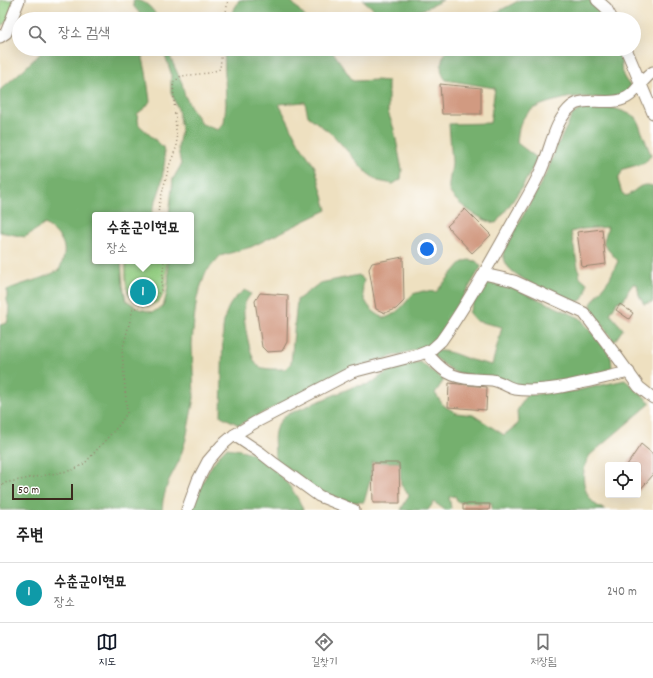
<!DOCTYPE html>
<html lang="ko">
<meta charset="utf-8">
<style>
:root{--surface:#fff;--page:#f6f6f6;--text:#222;--muted:#767676;--line:#e0e0e0;--accent:#111827}
body{margin:0;font-family:Dekko,"Poor Story",sans-serif;background:var(--page);color:var(--text)}
.controls{position:absolute;right:12px;bottom:12px;display:grid;overflow:hidden;border-radius:4px;box-shadow:0 4px 16px #0002}
.controls button{width:36px;height:36px;display:grid;place-items:center;padding:0;border:0;border-bottom:1px solid var(--line);background:var(--surface);color:var(--text);font:20px sans-serif}
.scale{position:absolute;left:12px;bottom:10px;width:61px;box-sizing:border-box;padding-left:4px;border:2px solid #3b2a1e;border-top:0;font-size:11px;line-height:14px;white-space:nowrap;color:#3b2a1e;-webkit-text-stroke:3px #fff;paint-order:stroke}
.you{position:absolute;left:427px;top:249px;width:14px;height:14px;margin:-10px;border:3px solid #fff;border-radius:50%;background:#1a73e8;box-shadow:0 0 0 6px #1a73e833}
.badge{display:grid;place-items:center;width:26px;height:26px;border-radius:50%;background:var(--accent);color:#fff;font-size:13px;font-weight:700}
.pin{position:absolute;translate:-50% -50%;border:2px solid #fff;box-shadow:0 1px 4px #0006}
.popup{position:absolute;left:92px;top:212px;width:102px;height:52px;box-sizing:border-box;display:grid;place-content:center;border-radius:4px;background:var(--surface);filter:drop-shadow(0 1px 3px #0005);font-size:13px;white-space:nowrap;color:var(--muted)}
.popup b{font-size:15px;color:var(--text)}
.popup::after{content:'';position:absolute;left:50%;top:100%;margin-left:-8px;border:8px solid transparent;border-top-color:var(--surface)}
.list{margin:0;padding:0;list-style:none}
h2{display:flex;justify-content:space-between;align-items:center;height:52px;margin:0;padding:0 16px;font-size:17px}
h2 small{font-size:13px;font-weight:400;color:var(--muted)}
.list li{display:grid;grid-template-columns:26px 1fr auto;gap:12px;align-items:center;box-sizing:border-box;height:60px;padding:0 16px;border-top:1px solid var(--line)}
.list b{display:block;font-size:15px;white-space:nowrap}
.list p{margin:0;font-size:13px;white-space:nowrap;color:var(--muted)}
.list em{font-size:13px;font-style:normal;color:var(--muted)}
.icon{flex:none;width:22px;height:22px;fill:none;stroke:currentColor;stroke-width:2;stroke-linecap:round;stroke-linejoin:round}
.map{position:relative;flex:none;width:653px;height:510px;overflow:hidden}
.search{position:absolute;background:var(--surface);box-shadow:0 4px 16px #0002;left:12px;right:12px;top:12px;height:44px;display:flex;align-items:center;gap:10px;box-sizing:border-box;padding:0 14px;border-radius:22px;color:var(--muted);font-size:15px}
.sheet{height:112px;background:var(--surface)}
nav{display:flex;justify-content:space-around;align-items:center;box-sizing:border-box;height:56px;border-top:1px solid var(--line);background:var(--surface);font-size:11px;color:var(--muted)}
nav a{display:grid;justify-items:center;gap:2px}
nav .on{color:var(--accent)}
.map>svg:first-child{display:block}
.green{fill:#92cc80;stroke:#667b4f}
.forest{fill:#75b06e;stroke:#586d46}
.building{fill:#d19a81}
.lines{fill:none;stroke-linecap:round;stroke-linejoin:round}
.minor-casing{stroke:#94856f;stroke-width:13}
.path{stroke:#94856f;stroke-width:1.5;stroke-dasharray:1 3;stroke-linecap:butt}
.minor{stroke:#fff;stroke-width:11}
</style>
<div class="map">
<svg width="653" height="510" viewBox="0 0 653 510">
<rect width="100%" height="100%" fill="#fff"/>
<filter id="ink" filterUnits="userSpaceOnUse"><feTurbulence type="fractalNoise" baseFrequency=".025" numOctaves="2"/><feDisplacementMap in="SourceGraphic" scale="8" xChannelSelector="R" yChannelSelector="G"/><feConvolveMatrix kernelMatrix="1 2 1 2 8 2 1 2 1" color-interpolation-filters="sRGB"/></filter>
<filter id="wash" filterUnits="userSpaceOnUse"><feTurbulence type="fractalNoise" baseFrequency=".012" numOctaves="4" result="noise"/><feDisplacementMap in="SourceGraphic" scale="16" xChannelSelector="R" yChannelSelector="G"/><feGaussianBlur stdDeviation="0.9" result="paint"/><feColorMatrix in="noise" values="0 0 0 0 0 0 0 0 0 0 0 0 0 0 0 0 0 1.4 0 .05"/><feComposite in="paint" operator="in"/></filter>
<g filter="url(#wash)">
<rect width="100%" height="100%" fill="#eee0c0"/>
<g class="green">
<polygon points="0,0 15,0 9,19 0,27"/>
<path d="M126,261h40c0,10 1,34 -8,41 -3,1 -6,2 -9,4 -4,-1 -9,-2 -12,-4 -14,-7 -11,-28 -11,-41z"/>
</g>
<g class="forest">
<path d="M133,0c12,0 20,8 25,19h-13l-11,-12z"/>
<polygon points="239,0 290,0 307,19 229,19"/>
<polygon points="363,0 443,0 422,10 382,16"/>
<polygon points="520,0 590,0 600,10 605,19 484,19"/>
<path d="M45,49h96l5,23 4,29 -4,6 -9,7 2,11 24,22 2,12 -4,27 -10,29h-56v46h26l2,24 3,15 13,9 14,3 10,-5c5,-16 7,-29 4,-46h24v-46h-22l4,-36 8,-14 -3,-17 3,-19 -3,-20 -7,-17v-19l-8,-24h6l2,10 11,24 3,13 8,15 9,13 16,6 6,-7 2,-19 -2,-55h107l22,32 23,-1 12,1v31l6,17 8,41 -1,9 -8,5 -15,-3 -12,-9 -33,-37 -25,-19 -3,-14 -26,2 20,39 16,24 12,43 -76,37 -31,9 -14,16 -9,25 -3,23 -2,24 2,54 -8,41 -7,22 -11,21 -5,18 -1,10h-162v-185l7,-2 3,-12 -3,-11v-10c18,-8 34,-10 52,-20 10,-21 6,-32 -14,-46l-20,13 -25,-5v-142l24,-21z"/>
<path d="M448,49h173c1,18 -3,26 12,39 -15,15 -39,8 -59,9 -6,0 -14,3 -20,4 -26,7 -35,14 -37,42l20,15c-10,24 -25,45 -41,65 -12,0 -44,-22 -47,-33 -1,-8 3,-20 3,-28 -1,-13 -2,-25 -3,-38l41,-1 5,-35 -49,-8c-8,-9 -5,-22 2,-31z"/>
<path d="M589,105c17,0 31,4 47,12l15,38 -6,8 -22,6 -5,11 4,13 4,3c12,-6 13,-14 27,-10v116l-9,2 -5,-9 -2,-11h-4l-5,7 -4,9 -7,2 -7,12 13,15 -9,13 -22,-32 -1,-6 19,-26 8,-17 -15,-17 5,-17 -26,2 -11,3 9,45 7,6c0,8 -2,19 -12,19 -12,1 -57,-24 -65,-33 -5,-5 -6,-11 -7,-17l45,-82 8,-22 17,-34z"/>
<path d="M468,260l8,1 4,4 1,2 -38,64 -10,12 -15,6 -69,20 -110,56 -18,-9 2,-87c2,-18 6,-28 22,-39l6,4c-3,4 -7,9 -7,14 -1,10 6,52 14,58 6,4 20,3 27,3l6,-6 6,-63 23,-17 39,-8 5,5c-5,17 5,32 21,38 14,-5 19,-14 28,-24l10,-3 13,1 25,-29z"/>
<path d="M492,283l17,3 71,32 31,38 1,12 -3,4 -70,14h-15l-70,-14 -21,-16 1,-5c15,-1 23,4 37,9 7,2 14,3 21,5l10,-38 -26,-6 -7,-8c5,-12 9,-28 23,-30z"/>
<path d="M420,362l24,18 -9,13 8,12 13,8 17,2 31,20 14,-11 -1,-13 9,-16 49,-4 50,-11 26,23 -61,52c-9,14 -9,33 2,46 3,4 9,7 13,9h-114l1,-7 -34,-1 -3,-6 -6,1 2,11 -1,2h-5l-11,-8 -6,8h-27l8,-15 -8,-10 -1,-23h-28l-2,19 -6,21h-15l-30,-10 -44,-33c0,-21 -5,-29 11,-44l67,-28 17,-3 21,-15z"/>
<path d="M226,448c8,1 18,2 25,5 20,10 45,36 52,57h-112c9,-22 18,-46 35,-62z"/>
</g>
<g id="blocks">
<g class="building">
<polygon points="440,84 481,88 481,114 442,114"/>
<polygon points="465,209 491,235 472,253 447,226"/>
<polygon points="602,229 606,264 582,267 577,232"/>
<polygon points="403,257 404,301 396,309 385,313 376,309 369,269 372,263"/>
<polygon points="260,293 288,295 287,342 282,351 267,352 262,347 255,301"/>
<polygon points="620,304 633,313 629,319 616,310"/>
<polygon points="449,383 487,387 486,410 448,407"/>
<polygon points="641,444 653,454 653,475 638,492 638,465 627,465"/>
<polygon points="372,463 399,463 400,503 373,503"/>
<polygon points="463,504 490,504 489,510 463,510"/>
</g>
</g>
</g>
<g filter="url(#ink)">
<use href="#blocks" fill-opacity="0" stroke="#94856f" stroke-width="1"/>
<g class="lines">
<g class="minor-casing">
<g id="minor">
<polyline points="597,0 606,8 612,19"/>
<polyline points="0,37 6,33 19,0"/>
<polyline points="626,49 653,113"/>
<polyline points="484,274 514,281 584,313 618,358 639,387 653,398"/>
<path d="M426,352c15,18 24,26 48,27 6,1 12,0 18,1 8,1 15,7 23,9 33,5 80,-10 114,-17"/>
<polyline points="234,435 261,453 275,464 319,496 354,510"/>
<path d="M187,510l11,-30 10,-19 13,-15 13,-11 20,-12 98,-51 66,-17 13,-5 10,-9c27,-38 50,-79 72,-119 10,-18 21,-35 29,-54 9,-20 12,-47 30,-62 9,-8 32,-3 44,-5 20,-3 22,-19 37,-29"/>
</g>
</g>
<g class="path">
<polyline points="225,19 228,0"/>
<polyline points="158,215 159,205 169,166 177,146 173,83 181,76 209,73 220,69 222,49"/>
<polyline points="0,488 4,483 73,470 85,463 120,424 127,413 122,351 133,309 150,303 161,290 164,261"/>
</g>
<use href="#minor" class="minor"/>
</g>
</g>
</svg>
<div class="controls">
<button><svg class="icon" aria-label="locate" viewBox="0 0 24 24"><circle cx="12" cy="12" r="6"/><path d="M12 2v4M12 18v4M2 12h4M18 12h4"/></svg></button>
</div>
<div class="scale">50 m</div>
<div class="you"></div>
<div class="pin badge" style="left:143px;top:292px;background:#0f9aa8">1</div>
<div class="popup"><b>수춘군이현묘</b>장소</div>
<div class="search"><svg class="icon" aria-label="search" viewBox="0 0 24 24"><circle cx="10" cy="10" r="6"/><path d="M15 15l6 6"/></svg>장소 검색</div>
</div>
<section class="sheet">
<h2>주변<small></small></h2>
<ul class="list">
<li><span class="badge" style="background:#0f9aa8">1</span><div><b>수춘군이현묘</b><p>장소</p></div><em>240 m</em></li>
</ul>
</section>
<nav>
<a class="on"><svg class="icon" aria-label="map" viewBox="0 0 24 24"><path d="M3 6l6-2 6 2 6-2v14l-6 2-6-2-6 2zM9 4v14M15 6v14"/></svg>지도</a>
<a><svg class="icon" aria-label="directions" viewBox="0 0 24 24"><path d="M12 3l9 9-9 9-9-9zM9 14v-3h6M13 9l2 2-2 2"/></svg>길찾기</a>
<a><svg class="icon" aria-label="saved" viewBox="0 0 24 24"><path d="M7 4h10v16l-5-4-5 4z"/></svg>저장됨</a>
</nav>
